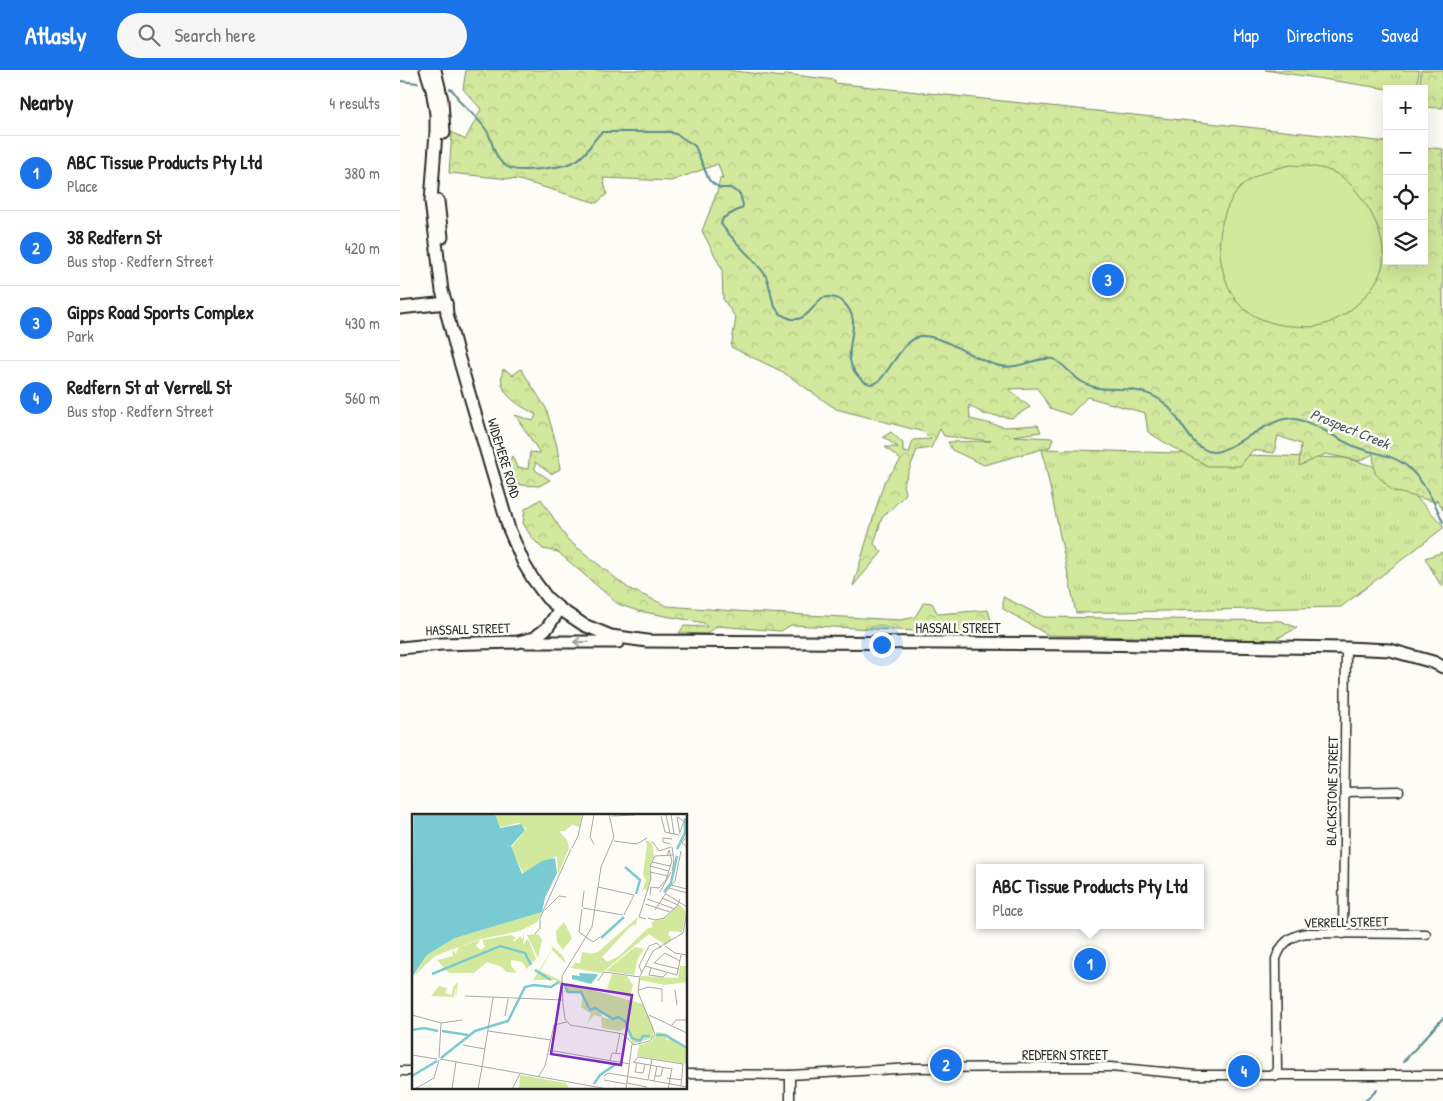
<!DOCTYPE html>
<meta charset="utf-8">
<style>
:root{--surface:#fff;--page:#f6f6f6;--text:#202124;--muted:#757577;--line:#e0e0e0;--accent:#1a73e8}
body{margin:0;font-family:"Patrick Hand",sans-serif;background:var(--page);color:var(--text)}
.controls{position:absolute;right:15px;top:15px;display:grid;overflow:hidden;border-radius:0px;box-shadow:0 5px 20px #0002}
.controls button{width:45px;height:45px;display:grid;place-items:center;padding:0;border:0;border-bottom:1px solid var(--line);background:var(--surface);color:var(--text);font:25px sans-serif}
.you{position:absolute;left:481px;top:574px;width:18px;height:18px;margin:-12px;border:4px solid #fff;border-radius:50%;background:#1a73e8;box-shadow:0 0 0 8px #1a73e833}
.badge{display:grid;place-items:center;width:32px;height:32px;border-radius:50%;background:var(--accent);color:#fff;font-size:16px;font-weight:700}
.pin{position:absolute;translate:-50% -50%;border:2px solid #fff;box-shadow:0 1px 5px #0006}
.popup{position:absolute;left:576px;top:794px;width:228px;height:65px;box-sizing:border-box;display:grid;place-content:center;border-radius:0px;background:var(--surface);filter:drop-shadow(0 1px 4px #0005);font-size:16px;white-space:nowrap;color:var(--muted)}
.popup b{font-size:19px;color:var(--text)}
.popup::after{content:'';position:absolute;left:50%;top:100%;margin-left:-10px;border:10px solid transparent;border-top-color:var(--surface)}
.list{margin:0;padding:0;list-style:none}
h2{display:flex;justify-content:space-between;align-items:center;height:65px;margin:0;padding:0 20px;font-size:21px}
h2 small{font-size:16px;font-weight:400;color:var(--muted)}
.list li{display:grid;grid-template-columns:32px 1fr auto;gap:15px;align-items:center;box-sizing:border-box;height:75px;padding:0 20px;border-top:1px solid var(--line)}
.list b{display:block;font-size:19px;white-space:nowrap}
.list p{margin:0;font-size:16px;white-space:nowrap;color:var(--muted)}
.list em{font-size:16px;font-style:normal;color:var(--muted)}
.icon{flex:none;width:28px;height:28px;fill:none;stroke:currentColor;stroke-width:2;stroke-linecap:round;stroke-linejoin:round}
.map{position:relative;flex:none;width:1043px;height:1031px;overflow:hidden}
header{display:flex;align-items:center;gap:30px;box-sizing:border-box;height:70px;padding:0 25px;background:var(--accent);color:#fff}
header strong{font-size:24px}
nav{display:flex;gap:28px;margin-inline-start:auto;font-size:18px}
.search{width:350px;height:45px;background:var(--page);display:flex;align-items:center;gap:12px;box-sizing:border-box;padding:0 18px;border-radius:28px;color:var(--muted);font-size:19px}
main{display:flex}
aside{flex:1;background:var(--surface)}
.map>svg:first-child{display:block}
.grass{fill:url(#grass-tufts);stroke:#7e8a64}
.forest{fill:url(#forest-crowns);stroke:#7e8a64}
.pitch{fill:#d1e89d;stroke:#7e8a64}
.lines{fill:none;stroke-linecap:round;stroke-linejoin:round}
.stream{stroke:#5a8b8f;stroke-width:2}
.street-casing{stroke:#2b2b2b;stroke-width:11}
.secondary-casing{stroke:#2b2b2b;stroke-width:15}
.street{stroke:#fdfcf7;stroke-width:8}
.secondary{stroke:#fdfcf7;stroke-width:11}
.oneway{stroke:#9e9e9b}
.labels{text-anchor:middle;stroke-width:5;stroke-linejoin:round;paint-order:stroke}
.street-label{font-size:14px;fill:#2b2b2b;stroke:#fdfcf7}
.water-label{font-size:15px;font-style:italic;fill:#435b5d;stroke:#fdfcf7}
.inset-river{fill:none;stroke:#7acbd1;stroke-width:2.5}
.inset-road{fill:none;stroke:#a9a8a5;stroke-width:1}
.view{fill:#7b2cbf;fill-opacity:0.15;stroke:#7b2cbf;stroke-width:2.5}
.inset-edge{fill:none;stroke:#2b2b2b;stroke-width:2.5}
</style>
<header>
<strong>Atlasly</strong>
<div class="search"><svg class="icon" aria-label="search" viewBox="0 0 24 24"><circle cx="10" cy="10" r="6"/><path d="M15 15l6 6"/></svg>Search here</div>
<nav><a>Map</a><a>Directions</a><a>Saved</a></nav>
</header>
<main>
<aside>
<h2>Nearby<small>4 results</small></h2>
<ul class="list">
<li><span class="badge">1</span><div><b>ABC Tissue Products Pty Ltd</b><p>Place</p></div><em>380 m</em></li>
<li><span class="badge">2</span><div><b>38 Redfern St</b><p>Bus stop · Redfern Street</p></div><em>420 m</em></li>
<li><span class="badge">3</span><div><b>Gipps Road Sports Complex</b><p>Park</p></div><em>430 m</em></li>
<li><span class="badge">4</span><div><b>Redfern St at Verrell St</b><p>Bus stop · Redfern Street</p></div><em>560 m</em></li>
</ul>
</aside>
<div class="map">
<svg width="1043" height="1031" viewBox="0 0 1043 1031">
<defs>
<pattern id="grass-tufts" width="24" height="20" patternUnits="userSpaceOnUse" patternTransform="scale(1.25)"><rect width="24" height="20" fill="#d1e89d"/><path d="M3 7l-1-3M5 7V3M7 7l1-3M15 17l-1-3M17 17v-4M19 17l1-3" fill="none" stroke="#b4c787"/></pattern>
<pattern id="forest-crowns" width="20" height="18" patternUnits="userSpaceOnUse" patternTransform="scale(1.25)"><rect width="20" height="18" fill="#d1e89d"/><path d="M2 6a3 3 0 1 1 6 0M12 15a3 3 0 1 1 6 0" fill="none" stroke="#b4c787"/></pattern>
</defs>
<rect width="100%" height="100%" fill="#fdfcf7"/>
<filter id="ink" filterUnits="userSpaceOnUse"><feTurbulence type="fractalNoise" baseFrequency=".02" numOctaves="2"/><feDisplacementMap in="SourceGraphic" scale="10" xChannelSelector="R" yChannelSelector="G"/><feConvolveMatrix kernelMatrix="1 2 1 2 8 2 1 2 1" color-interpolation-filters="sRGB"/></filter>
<g filter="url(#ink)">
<g class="grass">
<polygon points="865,0 1019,0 1017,19 987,19"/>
<polygon points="642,379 945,388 991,401 1043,455 1043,458 941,537 676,543"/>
</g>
<g class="forest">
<polygon points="66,0 327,0 383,7 386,4 435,10 434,13 987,72 987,191 1024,191 1024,77 1043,79 1043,440 1037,429 1036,432 993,421 975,403 973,384 960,391 926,384 899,396 901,374 878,366 874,383 853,380 840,396 808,396 772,377 748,362 745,343 687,327 670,345 650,338 637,318 609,319 630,337 612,348 583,344 569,335 570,349 605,357 638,355 641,362 613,366 653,368 650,377 584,395 552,380 548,372 591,371 544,366 540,359 531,378 517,380 503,416 506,424 482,448 474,474 482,482 453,516 484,412 501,390 485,377 498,377 483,367 491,362 503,373 503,382 509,383 513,370 531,369 524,362 436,339 383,302 331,277 336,248 323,229 322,199 302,161 317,122 320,108 323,109 318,94 271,111 203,108 207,124 197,133 119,110 49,103 52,62 65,70 81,39 63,19"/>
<polygon points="1021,0 1043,0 1043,38 1024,37 1024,19 1020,19"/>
<path d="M103,299l10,6 8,-6 25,39 11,38 3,23 -9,5 -16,-12v8l15,10 -11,6 -19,-1 -13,-18 5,-11 5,11 11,2 2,-17 10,1 -25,-38 18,6 3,-6c-19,-12 -40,-20 -33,-46z"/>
<polygon points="141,429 168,470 228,518 267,536 349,542 501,550 515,547 524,532 532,533 538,544 588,540 592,554 579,563 516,561 391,555 381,561 317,556 307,564 279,563 284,556 307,557 304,553 238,541 218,534 158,482 143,479 132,468 123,453 125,439"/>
<polygon points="1043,482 1043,516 1041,516 1025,488"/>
<polygon points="603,527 644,547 881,551 897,558 874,570 648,565 603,539"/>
</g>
<path class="pitch" d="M891,95c15,1 30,1 44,8 14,7 23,19 31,32 11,15 19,39 17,58 -4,27 -39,58 -65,63 -8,2 -18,0 -26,0 -20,-1 -46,-10 -57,-27 -21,-33 -22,-84 7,-113 13,-12 32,-18 49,-21z"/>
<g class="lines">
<g class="stream">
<polyline points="0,11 18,13"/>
<path d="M50,19c6,2 6,9 11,14 9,9 19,17 26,28 4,7 5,14 8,21 8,21 26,19 45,17 13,-2 26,-2 37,-9 11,-6 15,-20 25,-28h68l8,3 17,11 14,34 5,4 6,4h10l10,6 3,11 -1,3 -19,10 -2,6c13,18 30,32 43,49 10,14 3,39 25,45 4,2 10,1 14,-1 8,-5 13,-14 19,-19 8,-2 16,-1 22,5 18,17 3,37 6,57 1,8 7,17 15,22 5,3 9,3 14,-1 13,-14 22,-37 40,-45 25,-2 55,25 81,30 20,4 35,-10 54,-7 14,8 22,24 40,28 8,3 17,1 26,2 14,0 32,4 43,13 18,13 25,46 49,50 14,2 52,-29 72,-33 20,-5 53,21 72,28 18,7 38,7 53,21 15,14 26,35 34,54"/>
<polyline points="1003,992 1043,948"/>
<polyline points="965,1031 977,1020"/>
</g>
<g class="street-casing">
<g id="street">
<polyline points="945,722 999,721"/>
<polyline points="943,864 946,578"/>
<polyline points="0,1001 14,1001"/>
<polyline points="286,1004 390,1005 513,998 659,997 710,997 796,1005 1043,1005"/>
<path d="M877,1006l-1,-117c5,-16 15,-24 31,-26l119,1"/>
<polyline points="390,1031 390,1005"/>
</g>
</g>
<g class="secondary-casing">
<g id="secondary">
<polyline points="26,0 32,19 36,44 36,62 31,131 42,221 46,233 47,244 57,282 109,459 124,494 133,509 147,528 160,539 184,555 211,566 247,571 688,574 946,578 990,580 1033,592 1043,597"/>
<polyline points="35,0 42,30 44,63"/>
<polyline points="38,131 42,167"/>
<polyline points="0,238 46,233"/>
<polyline points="126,572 218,572"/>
<polyline points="0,578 41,574 118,572 134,568 147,558 160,539"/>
</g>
</g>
<use href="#street" class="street"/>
<use href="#secondary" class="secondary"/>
</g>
<defs><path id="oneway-shaft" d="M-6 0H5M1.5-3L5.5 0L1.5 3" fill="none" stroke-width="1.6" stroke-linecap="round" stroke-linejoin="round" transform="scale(1.25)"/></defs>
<use class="oneway" href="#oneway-shaft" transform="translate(181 572) rotate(180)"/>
</g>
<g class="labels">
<g class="street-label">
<text transform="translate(104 388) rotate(73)" y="5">WIDEMERE ROAD</text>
<text x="558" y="563">HASSALL STREET</text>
<text transform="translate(68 559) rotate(-2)" y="5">HASSALL STREET</text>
<text transform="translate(932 721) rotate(-89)" y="5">BLACKSTONE STREET</text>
<text transform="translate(946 852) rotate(-1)" y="5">VERRELL STREET</text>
<text x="665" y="990">REDFERN STREET</text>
</g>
<g class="water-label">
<text transform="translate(950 359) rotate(22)" y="5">Prospect Creek</text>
</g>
</g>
<g transform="translate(12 744)">
<rect width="275" height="275" fill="#fdfcf7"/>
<path d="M130,98l-5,10 -17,9 -43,9 -42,16 -22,21 14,-22 28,-17zM152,108l8,16 -9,12 -6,-8 -1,-11zM126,120l4,6 -4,18 -11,-23zM170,138l6,1 16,11 -30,1 6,-1zM200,160l15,2 6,9 -3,12 -23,-8zM189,203l21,4 6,5 -8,5 -18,-3z" fill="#d1e89d"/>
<path d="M84,0h86l-2,13 -8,-2 -7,6h-6l8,9 2,8 -11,27 -1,-19 -34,17 -12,-25 15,-19 -7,-6 -19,4 -4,-3zM233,26l7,3 2,13 -5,11 2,11 -4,12 -4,-1 3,-9 -3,-6 4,-29zM267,90l7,8 -4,20 -12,-1 -2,3 4,6 -7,5 -16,-11 -47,39 -31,-5 4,-5h28l-14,-9 9,-2 40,-35 -2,8 -5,1 -29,31 5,5 12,-6 29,-28 5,-1 -2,-5 14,-4zM139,131l12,11 3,8 -14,-14 -12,21 25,11 -4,-1 -1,4 -5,-5h-22l20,-32zM223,133l9,2 -6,9 -4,17 -28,-4zM268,152h7v16l-22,3 -25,-5 1,-4 37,2zM46,168l-2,15 -1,-10 -1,10 -23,-1 8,-10 8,2 -2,5 7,2 1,-8zM155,169l76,21 11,25 -1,9 -20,6 -5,-10 -1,-9 -26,-13 1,5 -8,-2 -7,9 4,-10 -10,-7 2,-13 -19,-2zM245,218l7,1 7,3 -6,3 5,2 -2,-3h5l13,9 1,17 -50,-8 2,-11 12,-3zM108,261l46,8 3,6h-50z" fill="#d1e89d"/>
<path d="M111,119l1,4 -1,8 4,-6 2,2 7,18 -9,10 -5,-7 -11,-2v6l6,7 -11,-1 -4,-5 -15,-5 -13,11h-25l-12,-13 16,-4 -1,-6 4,4 3,-7 17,-6 4,-1 -4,6 5,4 4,-3 -3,-7 30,-5 4,3 -3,2 1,2 6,-6 3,3z" fill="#d1e89d"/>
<path d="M256,232l13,7v6l-16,-1z" fill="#d1e89d"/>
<path d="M2,0h81l5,14 21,-4 4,6 -14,16 11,28 20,-13 13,-3 2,15 -12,25 -3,14 -87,26 -28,17 -15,22zM167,159l18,1 1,1 -7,9 -19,-5v-4l8,1z" fill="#7acbd1"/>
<path class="inset-river" d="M265,35l8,-16v-15M213,53l15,13 -4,14M252,78l7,-9 6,-27M189,124l23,-21M123,156l16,10M20,160l68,-28 25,7 6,12M153,172l3,6h13l9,18 5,-2 18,11 5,-2 7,4 7,17 8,3 3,-5h7M0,216l12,-2 14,3M30,217l26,4M244,221h9l22,13M29,244l34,-27 33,-10 17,-34 9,-2 17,2 8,-5M0,262l25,-15M182,270l6,-9 16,-11"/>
<path class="inset-road" d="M182,0l-4,23 4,7M197,0l5,23 -13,30 -9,60 -30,49 1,28 2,15 5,6 53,9 11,11M259,0l3,20M254,1l4,18M200,2l23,-1M249,2l4,16 14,3M265,3l7,4 -4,11M265,3l3,17M275,22l-5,7 5,4M202,27l23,3 10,-6M240,27l7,10 12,-4M258,30l-7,-2v-4l9,1M260,33l2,14 -2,10M160,34l6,-12 5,-22M240,48l18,4M238,52l19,5M238,58l18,4M259,71l16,4M186,73l36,8M257,74l18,5M248,78l11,-20M253,79l10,-12 6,-30M254,80l21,13M238,81l1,-8 8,1 7,-8 6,-19 -3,-11 -2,6M250,84l16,7M235,85l28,10M233,90l25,8M170,93l2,-16M171,94l40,7M170,95l-3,23 14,10 7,-5M133,96l14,-14 7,1M243,96l11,-17M212,101l10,-20M236,104l7,2 9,-2 13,-12 3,-7M234,105l-7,-2 12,-38 -1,-13 5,-10 18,-1M123,120l5,-6v-10l31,-69M253,132l10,7 12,2M233,152l32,9 4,-20M239,154l-2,7 14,2 4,-4M267,155l-25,-6 11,-10 15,8M230,159l-3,-7 10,-20 8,-3 4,5M186,167l6,-9 36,5M227,176l9,-3 14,2v13M263,176l2,15M53,182l98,4M0,201l29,8 -2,35M237,201l38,18M93,202l3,-17M29,209l21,-3M260,211l4,-5h11M76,217l63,9M51,231l22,4M221,231l17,-4 5,-7 -17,-42 2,-16 13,-25 30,-18 4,-22M136,236l82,14M204,239l4,-20M0,241l25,4M28,245l168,30M198,247l2,-8 10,1M221,248l39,7M222,248l4,-5 45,7 -2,22M225,249l-2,9 8,1 2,-9M70,253l11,-69M194,260l-2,2 4,-3 40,7M243,262h6l2,-9M126,263l7,-11 9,-41 13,-3M255,264l15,2M192,266l22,4M236,266l4,-21M237,266l38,7M242,267l3,-15M215,269l20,4M3,275l19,-11 5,-18M40,275l4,-27M66,275l4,-22M100,275l8,-15M214,275l6,-45M256,275l4,-21"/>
<path class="view" d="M150,170l70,11 -11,70 -70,-11z"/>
<rect width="275" height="275" class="inset-edge"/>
</g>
</svg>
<div class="controls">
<button>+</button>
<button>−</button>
<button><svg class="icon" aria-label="locate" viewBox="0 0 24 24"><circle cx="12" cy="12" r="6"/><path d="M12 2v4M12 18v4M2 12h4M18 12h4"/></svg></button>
<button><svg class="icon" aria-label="layers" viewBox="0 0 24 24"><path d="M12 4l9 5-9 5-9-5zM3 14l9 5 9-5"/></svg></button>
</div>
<div class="you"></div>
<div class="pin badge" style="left:690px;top:894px">1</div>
<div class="popup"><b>ABC Tissue Products Pty Ltd</b>Place</div>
<div class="pin badge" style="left:546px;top:995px">2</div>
<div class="pin badge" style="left:708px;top:210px">3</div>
<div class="pin badge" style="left:844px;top:1001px">4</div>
</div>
</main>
